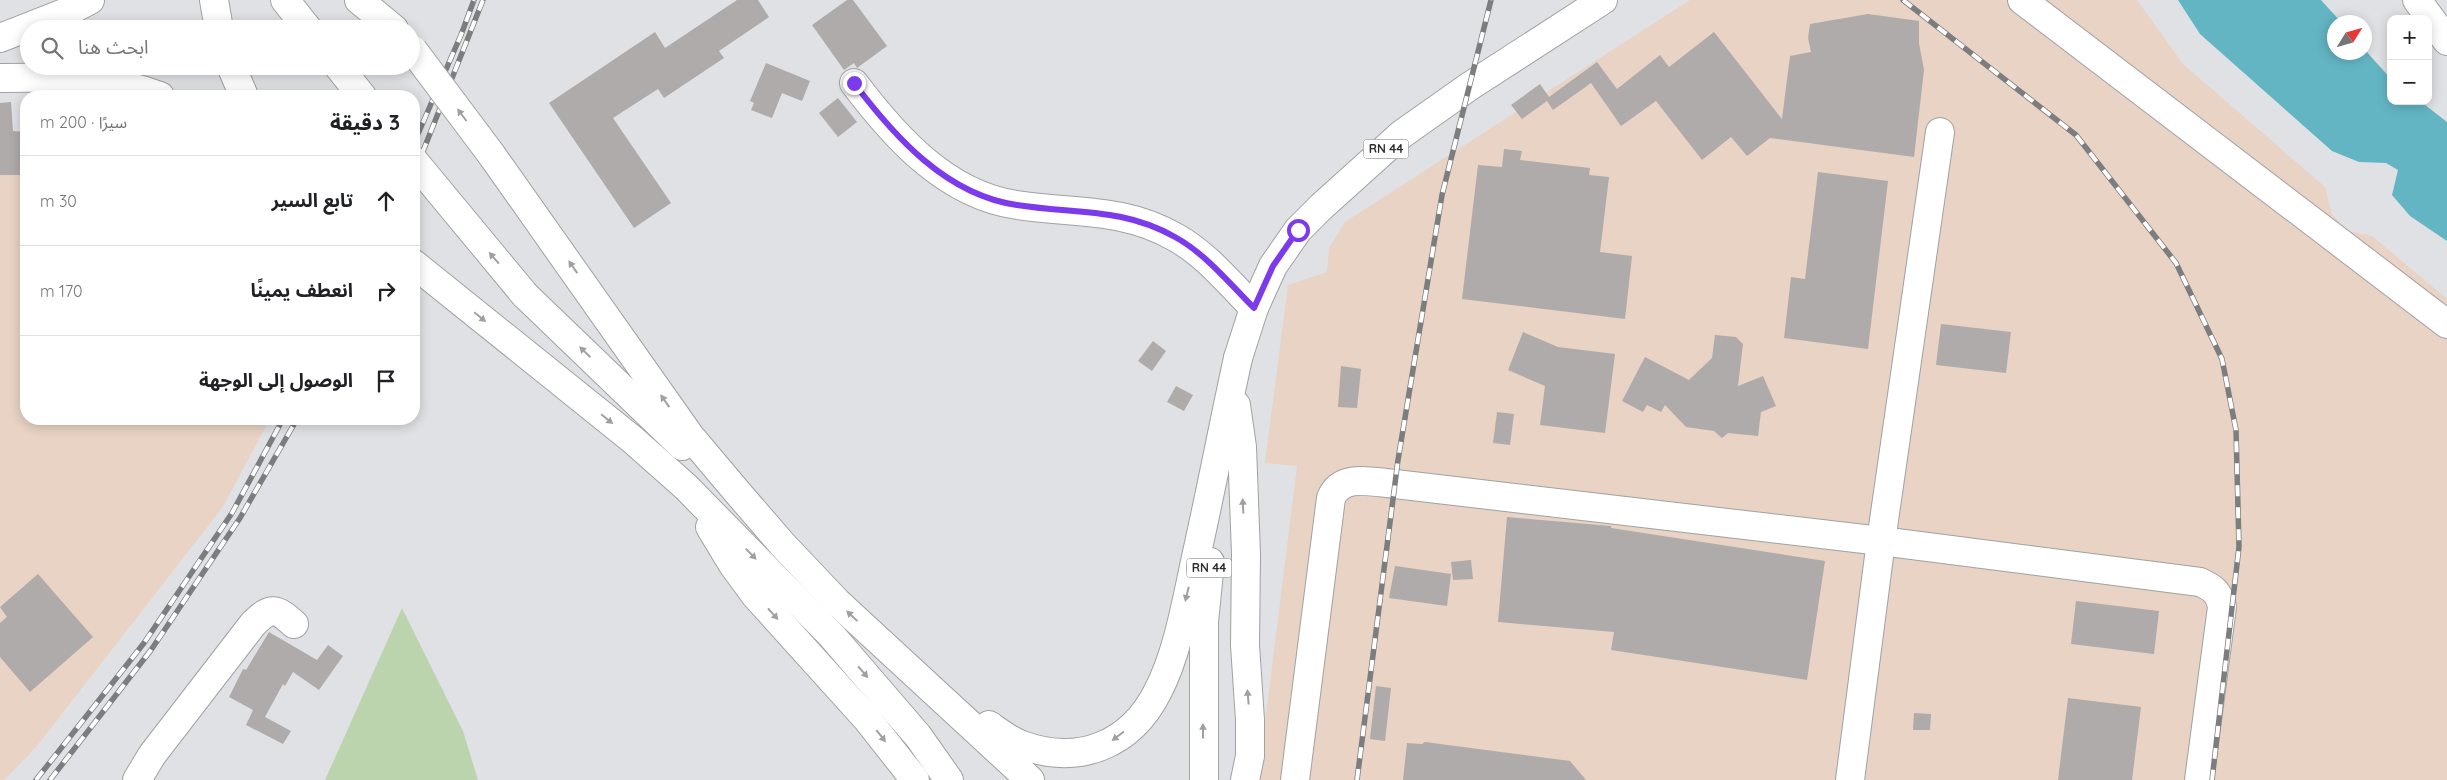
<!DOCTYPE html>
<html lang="ar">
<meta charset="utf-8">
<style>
:root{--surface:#fff;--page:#f6f6f6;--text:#202124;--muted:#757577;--line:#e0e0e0}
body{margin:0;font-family:Quicksand,"Noto Sans Arabic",sans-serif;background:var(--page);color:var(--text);direction:rtl}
.controls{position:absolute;right:15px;top:15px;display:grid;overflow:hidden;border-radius:10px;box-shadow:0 2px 12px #0003}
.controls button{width:45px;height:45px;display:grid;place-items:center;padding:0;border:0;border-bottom:1px solid var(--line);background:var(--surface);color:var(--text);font:25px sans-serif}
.compass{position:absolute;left:2327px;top:15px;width:45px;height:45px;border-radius:50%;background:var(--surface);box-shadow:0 2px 12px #0003;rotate:53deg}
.stop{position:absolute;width:15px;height:15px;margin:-11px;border:4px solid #7c3aed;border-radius:50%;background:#fff}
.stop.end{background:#7c3aed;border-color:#fff;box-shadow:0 1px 5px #0008}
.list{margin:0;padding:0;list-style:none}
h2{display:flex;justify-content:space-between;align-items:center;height:65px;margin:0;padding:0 20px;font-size:21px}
h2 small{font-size:16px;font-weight:400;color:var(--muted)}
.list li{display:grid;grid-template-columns:32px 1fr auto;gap:15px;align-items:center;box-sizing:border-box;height:90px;padding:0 20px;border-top:1px solid var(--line)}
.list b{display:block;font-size:19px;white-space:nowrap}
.list em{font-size:16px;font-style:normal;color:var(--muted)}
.icon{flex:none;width:28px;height:28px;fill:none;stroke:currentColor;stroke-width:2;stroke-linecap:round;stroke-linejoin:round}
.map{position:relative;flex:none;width:2447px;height:780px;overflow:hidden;direction:ltr}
.search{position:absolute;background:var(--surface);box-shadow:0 2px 12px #0003;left:20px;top:20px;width:400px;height:55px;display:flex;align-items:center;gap:12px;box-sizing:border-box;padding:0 18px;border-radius:28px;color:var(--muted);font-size:19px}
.panel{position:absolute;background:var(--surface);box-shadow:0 2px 12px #0003;left:20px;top:90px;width:400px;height:335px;border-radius:20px;direction:rtl}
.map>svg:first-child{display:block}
.industrial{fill:#e8d3c5}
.green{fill:#bcd4ae}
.water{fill:#63b5c4}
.building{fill:#aeabaa}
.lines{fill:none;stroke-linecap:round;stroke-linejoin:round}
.minor-casing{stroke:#a0a1a3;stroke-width:30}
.major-casing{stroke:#a0a1a3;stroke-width:30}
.highway-casing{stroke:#a0a1a3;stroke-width:30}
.minor{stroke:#fff;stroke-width:28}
.major{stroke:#fff;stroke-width:28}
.highway{stroke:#fff;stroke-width:28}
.rail-casing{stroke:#7c7d7f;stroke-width:5.5}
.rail{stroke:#fff;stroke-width:4;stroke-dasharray:11;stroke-linecap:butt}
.highway-bridge-casing{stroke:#a0a1a3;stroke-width:30;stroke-linecap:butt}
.highway-bridge{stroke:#fff;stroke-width:28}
.oneway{fill:#a0a0a1}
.route{stroke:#7c3aed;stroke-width:6}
.labels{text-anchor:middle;stroke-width:4;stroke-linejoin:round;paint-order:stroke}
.shield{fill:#fff;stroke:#6b6c6d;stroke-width:1}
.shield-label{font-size:12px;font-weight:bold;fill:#2c2d2e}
</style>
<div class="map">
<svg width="2447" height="780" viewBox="0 0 2447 780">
<rect width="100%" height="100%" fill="#e0e1e4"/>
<g class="industrial">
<polygon points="1690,0 2137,0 2183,64 2325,187 2332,214 2348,231 2372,236 2447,299 2447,780 1258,780 1297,466 1265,463 1288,285 1327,272 1329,248 1345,222"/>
<polygon points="0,133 26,135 26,419 270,419 222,508 37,746 4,780 0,780"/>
</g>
<polygon class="green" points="402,608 463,731 478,780 325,780"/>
<polygon class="water" points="2178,0 2321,0 2341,22 2334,22 2334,52 2364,52 2365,50 2391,79 2391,101 2420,101 2447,122 2447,241 2410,216 2392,195 2398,170 2386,163 2359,162 2332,151 2200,34"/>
<g class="building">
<polygon points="737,0 758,0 769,17 719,51 724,58 664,98 658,89 613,118 671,203 634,228 549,103 655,32 665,48"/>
<polygon points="847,0 853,0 887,46 857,68 854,63 844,70 812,25"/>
<polygon points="1868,14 1919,21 1919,43 1924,70 1914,157 1770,138 1747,156 1731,137 1702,160 1656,101 1621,126 1591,83 1553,110 1547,101 1522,119 1511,105 1540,84 1549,97 1597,62 1617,89 1660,55 1669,67 1714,32 1782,119 1790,56 1811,52 1808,38 1810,24"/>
<polygon points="766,63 810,81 802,101 782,93 772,118 751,110 754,103 750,101"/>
<polygon points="838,98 857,122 838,137 819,113"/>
<polygon points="11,102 13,131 26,132 26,175 0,175 0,103"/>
<polygon points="1504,149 1522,151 1520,160 1590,168 1589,175 1609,177 1600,252 1632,256 1625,319 1462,299 1478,165 1502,167"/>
<polygon points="1818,172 1888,181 1868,349 1784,338 1791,277 1805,279"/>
<polygon points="1941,324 2011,332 2006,373 1936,365"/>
<polygon points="1523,332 1558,347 1615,354 1605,433 1540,425 1545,386 1508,370"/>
<polygon points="1715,335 1736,337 1743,344 1738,386 1763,376 1776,406 1761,412 1758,436 1728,433 1722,438 1714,431 1686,427 1665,405 1661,412 1647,405 1643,412 1622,401 1645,357 1689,380 1712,358"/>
<polygon points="1153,341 1166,351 1152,371 1138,361"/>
<polygon points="1341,366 1361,369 1357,408 1338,407"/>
<polygon points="1176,386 1193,395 1184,411 1167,402"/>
<polygon points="1497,412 1514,414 1510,445 1493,443"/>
<polygon points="1507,517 1611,526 1611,528 1825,561 1807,680 1611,650 1614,632 1498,622"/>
<polygon points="1471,560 1473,579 1453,580 1451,562"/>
<polygon points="1395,566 1451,574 1447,606 1389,598"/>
<polygon points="38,574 93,637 30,692 0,657 0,623 7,617 0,607"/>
<polygon points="2076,601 2159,611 2154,654 2071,644"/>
<polygon points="269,632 317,660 328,645 343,656 319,690 293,672 285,686 283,684 265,717 291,731 283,744 246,725 253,710 229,697 243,669 246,670"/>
<polygon points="1376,686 1391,688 1385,741 1370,739"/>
<polygon points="2068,698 2141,707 2132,780 2058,780"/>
<polygon points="1914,713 1931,714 1930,730 1913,730"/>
<polygon points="1425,742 1570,761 1586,780 1403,780 1407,743 1422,744"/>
</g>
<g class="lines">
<g class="minor-casing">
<g id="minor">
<polyline points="2022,0 2447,324"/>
<polyline points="2417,0 2447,41"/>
<path d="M854,83c40,53 92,112 163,122 57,9 105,2 158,32 31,17 55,47 79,71"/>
<path d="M137,780l15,-25 101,-131c18,-18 23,-16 41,0"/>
<path d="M1295,780l36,-282c10,-25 41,-16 64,-14l486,57 319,41c13,6 19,10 22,25l-23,173"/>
<polyline points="1850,780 1881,541 1940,132"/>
</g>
</g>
<g class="major-casing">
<polyline id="major" points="1238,358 1254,308 1273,266 1298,230 1321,207 1402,134 1470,86 1603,0"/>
</g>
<g class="highway-casing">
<g id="highway">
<polyline points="214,0 219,29"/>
<polyline points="285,0 308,29"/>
<polyline points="359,0 394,29"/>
<polyline points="0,38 69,11 90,0"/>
<polyline points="231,66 244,96"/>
<polyline points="338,66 362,96"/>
<path d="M0,78c55,-1 107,-2 160,18"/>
<polyline points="491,154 690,436 738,493 783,545 837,602 1030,780"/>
<polyline points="414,264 633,440 686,487 832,636 918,736 949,780"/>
<polyline points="525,295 682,446"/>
<polyline points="1236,405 1242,447 1246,554 1245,645 1250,720 1250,756 1245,780"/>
<polyline points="710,527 733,565 755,595 867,719 915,780"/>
<path d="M989,725c10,7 21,16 33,20 57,21 109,0 136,-54 21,-40 30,-99 40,-143 14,-63 26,-126 40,-190"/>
<polyline points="1204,780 1204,622 1210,562"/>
</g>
</g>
<use href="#minor" class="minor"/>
<use href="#major" class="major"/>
<use href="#highway" class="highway"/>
<g class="rail-casing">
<g id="rail">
<polyline points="1903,0 2076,135 2176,263 2222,359 2236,430 2239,547 2212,780"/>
<polyline points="414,143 461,35 474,0"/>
<polyline points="414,174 483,0"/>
<polyline points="36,780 144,643 232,513 283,419"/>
<polyline points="50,780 151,650 240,518 297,419"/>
<polyline points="1357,780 1398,460 1442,195 1491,0"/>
</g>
</g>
<use href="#rail" class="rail"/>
<g class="highway-bridge-casing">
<g id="highway-bridge">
<polyline points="413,50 491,154"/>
<polyline points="414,161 525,295"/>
</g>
</g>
<use href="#highway-bridge" class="highway-bridge"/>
</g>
<defs><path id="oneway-solid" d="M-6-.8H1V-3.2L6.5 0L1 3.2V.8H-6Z" transform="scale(1.25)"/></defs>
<g class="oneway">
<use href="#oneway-solid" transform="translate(462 115) rotate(-127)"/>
<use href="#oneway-solid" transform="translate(494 258) rotate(-131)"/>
<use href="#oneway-solid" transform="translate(573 267) rotate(-125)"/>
<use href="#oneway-solid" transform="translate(480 317) rotate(39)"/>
<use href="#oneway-solid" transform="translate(585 352) rotate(-136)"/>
<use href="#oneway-solid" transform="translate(665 401) rotate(-125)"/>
<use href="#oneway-solid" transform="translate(607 419) rotate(39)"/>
<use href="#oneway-solid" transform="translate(1243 506) rotate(-93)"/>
<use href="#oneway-solid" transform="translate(751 554) rotate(46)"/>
<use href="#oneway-solid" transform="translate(1187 594) rotate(104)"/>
<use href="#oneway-solid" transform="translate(773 614) rotate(48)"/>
<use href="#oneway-solid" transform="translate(852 616) rotate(-137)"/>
<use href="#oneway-solid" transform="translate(863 672) rotate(49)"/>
<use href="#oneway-solid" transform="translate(1248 697) rotate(-95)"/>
<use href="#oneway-solid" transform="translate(1203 731) rotate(-90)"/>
<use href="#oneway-solid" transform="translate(881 736) rotate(52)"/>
<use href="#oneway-solid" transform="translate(1118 736) rotate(143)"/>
</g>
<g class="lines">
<path class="route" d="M854,83c40,53 92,112 163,122 56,9 105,2 158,32 31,17 55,47 79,71l19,-42 25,-36"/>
</g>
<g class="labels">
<g class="shield">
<rect x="1363.5" y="139.5" width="45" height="19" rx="4"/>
<rect x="1186.5" y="558.5" width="45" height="19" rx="4"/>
</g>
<g class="shield-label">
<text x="1386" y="153">RN 44</text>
<text x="1209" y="572">RN 44</text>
</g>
</g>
</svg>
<div class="controls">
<button>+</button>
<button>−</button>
</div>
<svg class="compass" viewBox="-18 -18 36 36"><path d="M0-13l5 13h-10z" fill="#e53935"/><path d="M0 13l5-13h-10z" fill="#757577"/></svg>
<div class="stop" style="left:1298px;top:230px"></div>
<div class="stop end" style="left:854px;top:83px"></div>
<div class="search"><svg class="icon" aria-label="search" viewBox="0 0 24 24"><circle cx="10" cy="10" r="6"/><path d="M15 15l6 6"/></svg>ابحث هنا</div>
<section class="panel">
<h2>3 دقيقة<small>سيرًا · 200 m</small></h2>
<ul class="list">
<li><svg class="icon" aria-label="ahead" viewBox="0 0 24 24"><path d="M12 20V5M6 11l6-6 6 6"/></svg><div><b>تابع السير</b></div><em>30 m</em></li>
<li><svg class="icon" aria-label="right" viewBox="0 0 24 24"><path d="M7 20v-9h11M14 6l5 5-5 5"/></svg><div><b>انعطف يمينًا</b></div><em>170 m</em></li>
<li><svg class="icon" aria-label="arrive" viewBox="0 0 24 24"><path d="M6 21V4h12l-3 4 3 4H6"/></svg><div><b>الوصول إلى الوجهة</b></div></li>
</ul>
</section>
</div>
